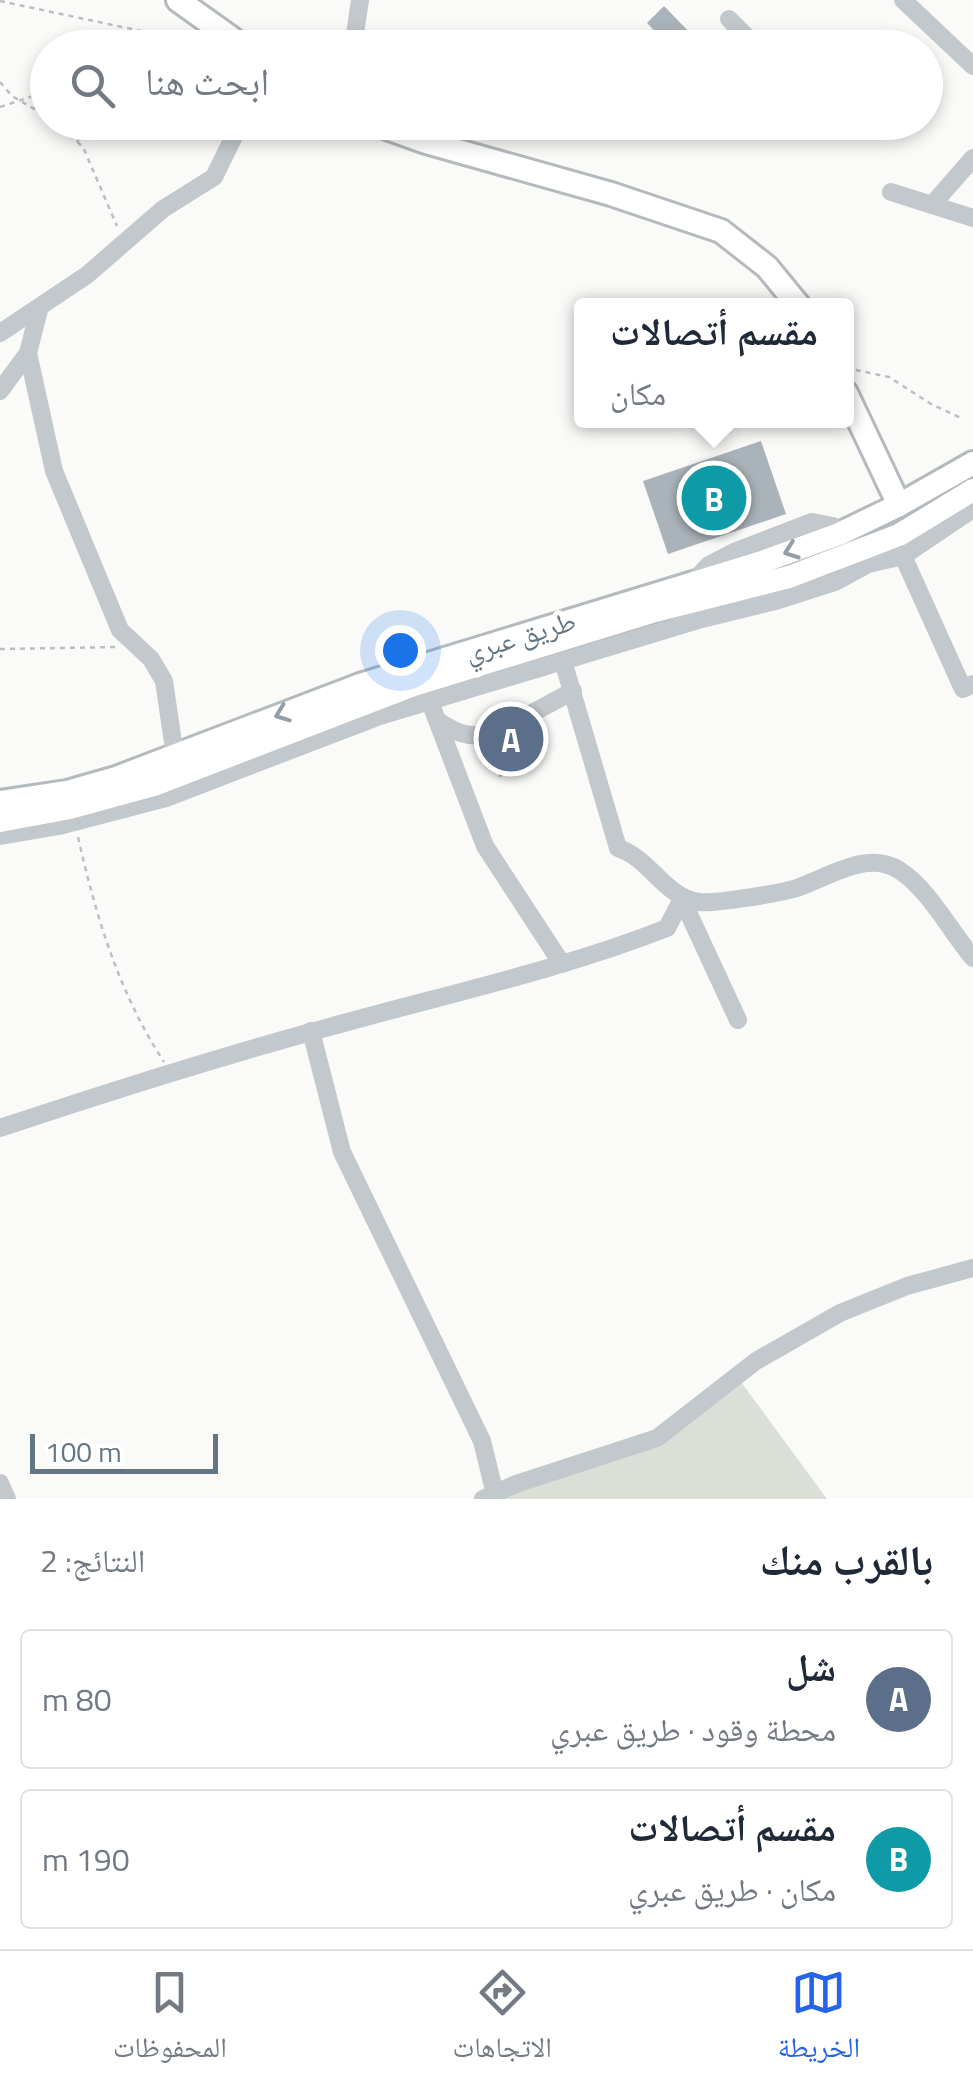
<!DOCTYPE html>
<html lang="ar">
<meta charset="utf-8">
<style>
:root{--surface:#fff;--page:#f2f2f3;--text:#1f2937;--muted:#747a83;--line:#e0e1e3;--accent:#2563eb}
body{margin:0;font-family:"Titillium Web","Noto Naskh Arabic",sans-serif;background:var(--page);color:var(--text);direction:rtl}
.scale{position:absolute;left:30px;bottom:25px;width:188px;box-sizing:border-box;padding-left:10px;border:5px solid #657683;border-top:0;font-size:28px;line-height:35px;white-space:nowrap;color:#657683;-webkit-text-stroke:8px #fff;paint-order:stroke}
.you{position:absolute;left:400px;top:650px;width:35px;height:35px;margin:-25px;border:8px solid #fff;border-radius:50%;background:#1a73e8;box-shadow:0 0 0 15px #1a73e833}
.badge{display:grid;place-items:center;width:65px;height:65px;border-radius:50%;background:var(--accent);color:#fff;font-size:32px;font-weight:700}
.pin{position:absolute;translate:-50% -50%;border:5px solid #fff;box-shadow:0 2px 10px #0006}
.popup{position:absolute;left:574px;top:298px;width:280px;height:130px;box-sizing:border-box;display:grid;place-content:center;border-radius:10px;background:var(--surface);filter:drop-shadow(0 2px 8px #0005);font-size:32px;white-space:nowrap;color:var(--muted)}
.popup b{font-size:38px;color:var(--text)}
.popup::after{content:'';position:absolute;left:50%;top:100%;margin-left:-20px;border:20px solid transparent;border-top-color:var(--surface)}
.list{margin:0;padding:0;list-style:none}
h2{display:flex;justify-content:space-between;align-items:center;height:130px;margin:0;padding:0 40px;font-size:42px}
h2 small{font-size:32px;font-weight:400;color:var(--muted)}
.list li{display:grid;grid-template-columns:65px 1fr auto;gap:30px;align-items:center;box-sizing:border-box;height:140px;margin:0 20px 20px;padding:0 20px;border:2px solid var(--line);border-radius:10px}
.list b{display:block;font-size:38px;white-space:nowrap}
.list p{margin:0;font-size:32px;white-space:nowrap;color:var(--muted)}
.list em{font-size:32px;font-style:normal;color:var(--muted)}
.icon{flex:none;width:55px;height:55px;fill:none;stroke:currentColor;stroke-width:2;stroke-linecap:round;stroke-linejoin:round}
.map{position:relative;flex:none;width:973px;height:1499px;overflow:hidden;direction:ltr}
.search{position:absolute;background:var(--surface);box-shadow:0 5px 15px #0003;left:30px;right:30px;top:30px;height:110px;display:flex;align-items:center;gap:25px;box-sizing:border-box;padding:0 35px;border-radius:55px;color:var(--muted);font-size:38px}
.sheet{height:450px;background:var(--surface)}
nav{display:flex;justify-content:space-around;align-items:center;box-sizing:border-box;height:140px;border-top:2px solid var(--line);background:var(--surface);font-size:28px;color:var(--muted)}
nav a{display:grid;justify-items:center;gap:5px}
nav .on{color:var(--accent)}
.map>svg:first-child{display:block}
.green{fill:#dadfd7}
.building{fill:#aab3b9}
.lines{fill:none;stroke-linecap:round;stroke-linejoin:round}
.major-casing{stroke:#b5babe;stroke-width:28}
.path{stroke:#bbbfc2;stroke-width:2.5;stroke-dasharray:5 5;stroke-linecap:butt}
.minor{stroke:#c3c8cc;stroke-width:18}
.major{stroke:#fff;stroke-width:22}
.oneway{stroke:#939fa8}
.labels{text-anchor:middle;stroke-width:10;stroke-linejoin:round;paint-order:stroke}
.street-label{font-size:28px;fill:#657683;stroke:#fff}
</style>
<div class="map">
<svg width="973" height="1499" viewBox="0 0 973 1499">
<rect width="100%" height="100%" fill="#fafaf8"/>
<polygon class="green" points="741,1382 827,1499 501,1499 529,1486 661,1445"/>
<g class="building">
<polygon points="664,6 694,37 684,48 671,48 647,23"/>
<polygon points="761,441 786,514 668,554 643,481"/>
<polygon points="519,706 513,718 518,727 524,729 522,771 499,777 501,745 510,741 513,730 510,723 502,720 503,712"/>
</g>
<g class="lines">
<g class="major-casing">
<g id="major">
<polyline points="178,0 245,48"/>
<polyline points="370,122 426,142 611,194 721,231 767,267 799,306"/>
<polyline points="846,393 899,505"/>
<polyline points="0,802 67,792 116,778 360,685 762,562 839,534 899,505 973,463"/>
<polyline points="0,821 70,808 154,785 411,686 655,611 789,577 899,535 973,490"/>
</g>
</g>
<g class="path">
<polyline points="0,1 188,41"/>
<polyline points="159,48 182,42"/>
<polyline points="0,82 12,96 48,117"/>
<polyline points="0,107 48,91"/>
<polyline points="55,122 83,147 117,226"/>
<polyline points="77,142 90,122"/>
<polyline points="846,368 889,377 931,404 963,419"/>
<polyline points="0,649 117,647"/>
<path d="M78,837c18,80 41,156 86,225"/>
</g>
<g class="minor">
<polyline points="903,0 973,66"/>
<polyline points="729,19 758,48"/>
<polyline points="353,48 360,0"/>
<polyline points="891,192 973,218"/>
<polyline points="932,205 973,158"/>
<polyline points="0,333 87,275 163,209 214,177 241,122"/>
<polyline points="28,353 54,471 120,630 151,659 164,681 175,756"/>
<polyline points="0,391 28,353 39,310"/>
<polyline points="903,556 963,689 973,684"/>
<polyline points="691,584 709,565 734,552 812,522 833,526 839,534"/>
<path d="M563,661l55,187c33,11 46,49 81,54 16,2 82,-9 98,-14 32,-11 70,-38 102,-18 29,18 52,62 74,88"/>
<polyline points="430,702 485,846 562,964"/>
<polyline points="525,717 573,691"/>
<path d="M438,721c23,16 37,17 63,11"/>
<polyline points="0,836 59,826 166,798 377,717 702,619 779,600 835,582 868,564 903,556 973,509"/>
<polyline points="681,897 738,1020"/>
<polyline points="311,1031 342,1152 482,1441 495,1494"/>
<path d="M0,1128c114,-38 228,-74 344,-105 108,-30 219,-54 323,-95l15,-29"/>
<polyline points="0,1483 7,1499"/>
<polyline points="483,1499 516,1484 657,1438 756,1361 840,1313 907,1286 973,1268"/>
</g>
<use href="#major" class="major"/>
</g>
<defs><path id="oneway-chevron" d="M-2-3.5L2.5 0L-2 3.5" fill="none" stroke-width="1.6" stroke-linecap="round" stroke-linejoin="round" transform="scale(2.5)"/></defs>
<g class="oneway">
<use href="#oneway-chevron" transform="translate(791 551) rotate(160)"/>
<use href="#oneway-chevron" transform="translate(282 714) rotate(159)"/>
</g>
<g class="labels">
<g class="street-label">
<text transform="translate(520 636) rotate(-17)" y="10">طريق عبري</text>
</g>
</g>
</svg>
<div class="scale">100 m</div>
<div class="you"></div>
<div class="pin badge" style="left:511px;top:739px;background:#5c6f8a">A</div>
<div class="pin badge" style="left:714px;top:498px;background:#0f9aa8">B</div>
<div class="popup"><b>مقسم أتصالات</b>مكان</div>
<div class="search"><svg class="icon" aria-label="search" viewBox="0 0 24 24"><circle cx="10" cy="10" r="6"/><path d="M15 15l6 6"/></svg>ابحث هنا</div>
</div>
<section class="sheet">
<h2>بالقرب منك<small>النتائج: 2</small></h2>
<ul class="list">
<li><span class="badge" style="background:#5c6f8a">A</span><div><b>شل</b><p>محطة وقود · طريق عبري</p></div><em>80 m</em></li>
<li><span class="badge" style="background:#0f9aa8">B</span><div><b>مقسم أتصالات</b><p>مكان · طريق عبري</p></div><em>190 m</em></li>
</ul>
</section>
<nav>
<a class="on"><svg class="icon" aria-label="map" viewBox="0 0 24 24"><path d="M3 6l6-2 6 2 6-2v14l-6 2-6-2-6 2zM9 4v14M15 6v14"/></svg>الخريطة</a>
<a><svg class="icon" aria-label="directions" viewBox="0 0 24 24"><path d="M12 3l9 9-9 9-9-9zM9 14v-3h6M13 9l2 2-2 2"/></svg>الاتجاهات</a>
<a><svg class="icon" aria-label="saved" viewBox="0 0 24 24"><path d="M7 4h10v16l-5-4-5 4z"/></svg>المحفوظات</a>
</nav>
